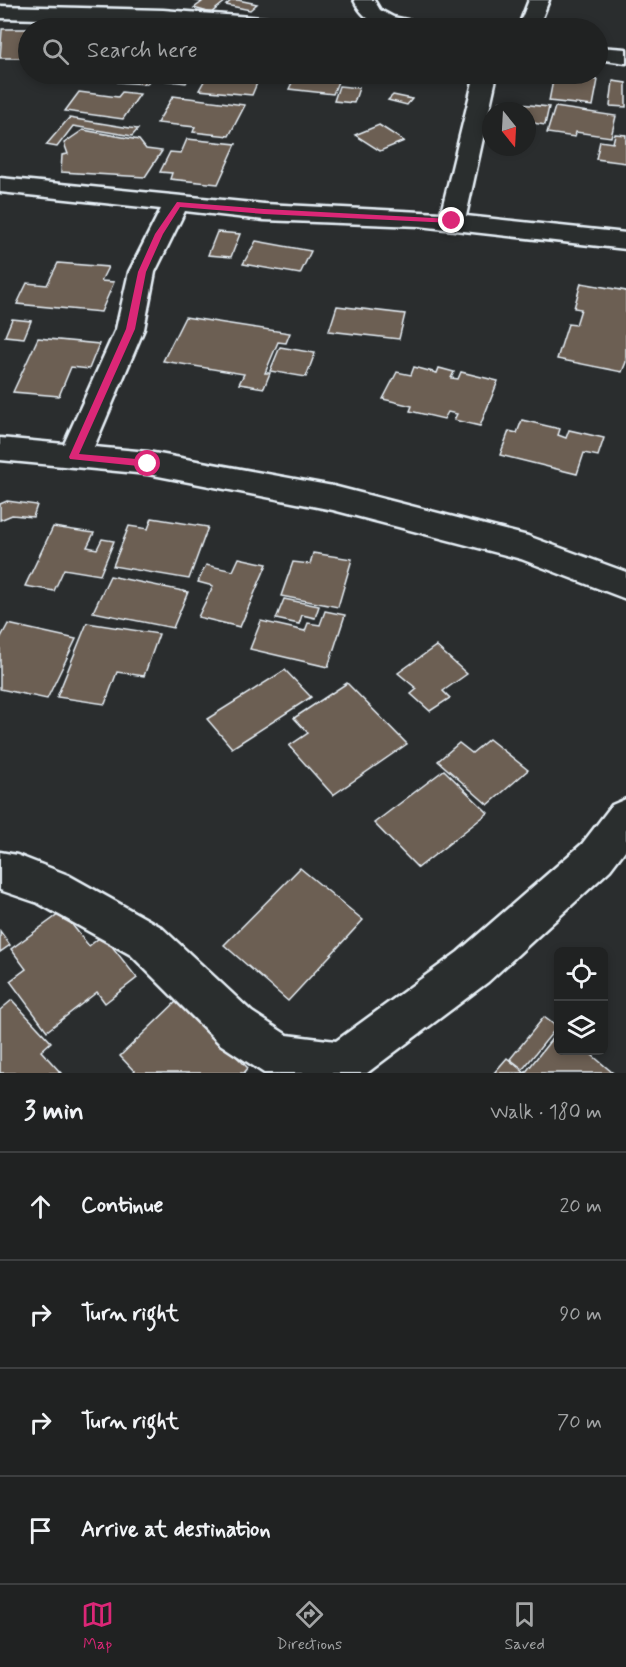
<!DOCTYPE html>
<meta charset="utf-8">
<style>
:root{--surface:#202222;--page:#2d2f2f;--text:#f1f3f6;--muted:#a2a4a5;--line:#3d3f40;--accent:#db2777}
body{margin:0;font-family:Mynerve,sans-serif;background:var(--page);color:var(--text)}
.controls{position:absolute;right:18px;bottom:18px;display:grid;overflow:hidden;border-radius:9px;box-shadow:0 3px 9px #0003}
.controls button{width:54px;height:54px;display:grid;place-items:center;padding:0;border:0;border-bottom:2px solid var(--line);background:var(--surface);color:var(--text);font:30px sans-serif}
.compass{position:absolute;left:482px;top:102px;width:54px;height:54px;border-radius:50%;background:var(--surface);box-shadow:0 3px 9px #0003;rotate:162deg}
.stop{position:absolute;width:18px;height:18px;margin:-14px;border:4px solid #db2777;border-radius:50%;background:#fff}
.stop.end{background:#db2777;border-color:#fff;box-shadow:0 2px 6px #0008}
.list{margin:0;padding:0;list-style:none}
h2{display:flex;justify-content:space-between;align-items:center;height:78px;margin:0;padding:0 24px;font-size:26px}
h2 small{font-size:20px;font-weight:400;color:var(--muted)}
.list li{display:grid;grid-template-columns:39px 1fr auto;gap:18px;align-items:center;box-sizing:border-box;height:108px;padding:0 24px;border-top:2px solid var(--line)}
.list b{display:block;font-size:22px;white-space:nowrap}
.list em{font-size:20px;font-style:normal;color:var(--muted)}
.icon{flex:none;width:33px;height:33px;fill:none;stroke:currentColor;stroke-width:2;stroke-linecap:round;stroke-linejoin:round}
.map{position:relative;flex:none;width:626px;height:1073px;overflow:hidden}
.search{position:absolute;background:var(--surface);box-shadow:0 3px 9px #0003;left:18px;right:18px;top:18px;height:66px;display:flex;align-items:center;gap:15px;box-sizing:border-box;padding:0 21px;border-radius:33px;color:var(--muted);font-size:22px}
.sheet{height:510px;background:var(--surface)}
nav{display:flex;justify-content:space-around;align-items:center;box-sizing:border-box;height:84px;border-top:2px solid var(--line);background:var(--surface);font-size:16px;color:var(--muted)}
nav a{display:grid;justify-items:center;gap:3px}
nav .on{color:var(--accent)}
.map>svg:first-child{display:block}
.building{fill:#6c5e53;stroke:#e8f1f8;stroke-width:1.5}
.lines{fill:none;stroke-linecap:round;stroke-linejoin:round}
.minor-casing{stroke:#e8f1f8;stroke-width:5}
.minor{fill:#2a2d2e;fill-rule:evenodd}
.route{fill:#db2777}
</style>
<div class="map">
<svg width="626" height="1073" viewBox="0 0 626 1073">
<rect width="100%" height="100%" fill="#2a2d2e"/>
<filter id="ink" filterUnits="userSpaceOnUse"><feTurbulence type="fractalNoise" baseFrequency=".0167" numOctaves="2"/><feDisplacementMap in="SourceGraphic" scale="12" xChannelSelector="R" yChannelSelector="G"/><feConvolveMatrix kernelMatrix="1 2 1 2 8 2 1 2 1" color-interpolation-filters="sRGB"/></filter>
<g filter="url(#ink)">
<g class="building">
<polygon points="193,0 227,0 211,13 194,8 202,2"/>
<polygon points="232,0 238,0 257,4 250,10 226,5"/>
<polygon points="2,29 28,29 28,45 24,58 0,58"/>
<polygon points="123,74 153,74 147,84 118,82"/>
<polygon points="165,74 191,74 186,83 161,80"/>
<polygon points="208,74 234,74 260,76 252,95 199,90"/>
<polygon points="296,74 341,74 333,94 289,89"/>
<polygon points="554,75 598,80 593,106 549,101"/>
<polygon points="613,81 626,83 626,107 610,106"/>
<polygon points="339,86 359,88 354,103 334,101"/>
<polygon points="79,92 118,97 122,92 140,94 123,119 65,111"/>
<polygon points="393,95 412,99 407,105 388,100"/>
<polygon points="173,96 245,105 229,136 193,132 195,127 157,123"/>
<polygon points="500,102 549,107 545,125 527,122 527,111 498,111"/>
<polygon points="555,107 616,116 611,137 576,132 575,137 547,133"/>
<polygon points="69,118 130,128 138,129 132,136 73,126 57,147 46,145"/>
<polygon points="379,125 404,141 380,151 355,135"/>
<polygon points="83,130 139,140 146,149 162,151 145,177 61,172 62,155 68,154 64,143"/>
<polygon points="615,134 626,135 626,163 596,159 600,141 613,143"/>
<polygon points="187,139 236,144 218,184 170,179 172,173 160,172 170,152 181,153"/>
<polygon points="217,232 240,234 231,257 208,255"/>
<polygon points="256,241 311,251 300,274 243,264"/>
<polygon points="58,263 108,267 101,281 114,282 101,312 17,304 27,283 47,285"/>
<polygon points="581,283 626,291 626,362 622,372 557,359 568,324 576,325 581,309 574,308"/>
<polygon points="337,306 405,314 399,339 329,331"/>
<polygon points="185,317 290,333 286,343 278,342 265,373 270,373 264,388 239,384 244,374 163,361"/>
<polygon points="12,319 31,321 24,338 5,336"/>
<polygon points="38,338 99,344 89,369 71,367 59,396 13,392"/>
<polygon points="280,347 315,353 306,377 270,371"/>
<polygon points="414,367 437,373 439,368 454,372 451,378 458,379 461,372 498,381 480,426 454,420 457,414 448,412 444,419 410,411 412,406 383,399 397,372 411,375"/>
<polygon points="522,420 560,429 558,435 566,438 569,430 604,438 598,456 584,453 577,474 500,455 509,431 517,433"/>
<polygon points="7,501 37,505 33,517 12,515 0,520 0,504"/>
<polygon points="152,518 208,527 189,579 113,566 129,526 148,529"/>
<polygon points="53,527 94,533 87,547 97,549 102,539 114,541 100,575 64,569 54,591 25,586"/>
<polygon points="313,553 352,559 338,607 281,596 293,562 310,564"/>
<polygon points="239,558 267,564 240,627 198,617 213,586 198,582 206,565 233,571"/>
<polygon points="110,576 188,592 173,628 93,612"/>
<polygon points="284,599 319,606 315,618 302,615 299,624 276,619"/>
<polygon points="325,611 345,615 328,667 250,649 261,621 305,631 308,623 320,625"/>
<polygon points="87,623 159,634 144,676 117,672 105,704 57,697"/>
<polygon points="8,624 76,639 47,699 0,689 0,639"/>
<polygon points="436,646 467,674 443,691 450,698 430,711 411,694 417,689 398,673"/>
<polygon points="285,670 311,697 232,748 207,719"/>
<polygon points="347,683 407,744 333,795 289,746 308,733 294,718"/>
<polygon points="489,739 528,770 488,805 438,761 459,743 472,753"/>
<polygon points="444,770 488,813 418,868 374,823"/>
<polygon points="300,868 363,920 288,1001 224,945"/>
<polygon points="62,912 89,946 103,935 137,978 105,1003 97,992 47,1031 10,981 26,969 11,949"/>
<polygon points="0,931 10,945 0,952"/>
<polygon points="179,999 248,1068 244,1073 136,1073 120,1056"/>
<polygon points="12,1000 51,1042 41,1051 61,1073 0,1073 0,1010"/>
<polygon points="544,1017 557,1027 523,1069 510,1059"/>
<polygon points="558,1031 558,1050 586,1050 613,1073 525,1073"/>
<polygon points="507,1058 525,1073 494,1073"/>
</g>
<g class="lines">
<g class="minor-casing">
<g id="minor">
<path d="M354,0h20l6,10 13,7 32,7 4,4c-31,3 -61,3 -75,-28z"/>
<polygon points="529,0 549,0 538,28 518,28"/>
<polygon points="0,6 163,10 313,22 320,24 324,28 241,28 163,22 0,18"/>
<polygon points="598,47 626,49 626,63 598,59"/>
<polygon points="475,74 497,74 466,216 626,233 626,249 419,226 264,220 185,211 155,272 144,329 94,447 148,452 333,486 528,536 626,572 626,599 521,559 333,510 148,474 0,460 0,438 64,444 116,329 129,272 161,209 0,192 0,178 264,204 441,213"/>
<polygon points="626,799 626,849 610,870 488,982 367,1073 264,1073 220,1044 131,955 38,903 0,890 0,852 17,855 68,875 161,927 252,1012 287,1035 336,1041 458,952 582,844 612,805"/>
</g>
</g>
<use href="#minor" class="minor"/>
</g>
</g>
<polygon class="route" points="177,202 264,209 452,219 456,221 452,223 264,214 180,207 163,234 146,272 135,329 79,454 148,460 152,464 148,467 70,459 69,457 126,329 138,272 155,234"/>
</svg>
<div class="controls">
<button><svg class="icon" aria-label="locate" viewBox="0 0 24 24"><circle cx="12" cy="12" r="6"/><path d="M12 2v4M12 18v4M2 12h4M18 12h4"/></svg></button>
<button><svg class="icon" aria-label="layers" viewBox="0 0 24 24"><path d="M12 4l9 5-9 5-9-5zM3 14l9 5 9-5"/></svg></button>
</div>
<svg class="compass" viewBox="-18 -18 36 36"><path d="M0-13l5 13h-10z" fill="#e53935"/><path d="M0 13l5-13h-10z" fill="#a2a4a5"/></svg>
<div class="stop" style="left:148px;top:464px"></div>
<div class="stop end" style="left:452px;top:221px"></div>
<div class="search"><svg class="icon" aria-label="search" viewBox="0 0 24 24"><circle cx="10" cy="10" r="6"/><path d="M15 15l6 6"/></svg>Search here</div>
</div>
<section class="sheet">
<h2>3 min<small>Walk · 180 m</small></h2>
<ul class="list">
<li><svg class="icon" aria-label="ahead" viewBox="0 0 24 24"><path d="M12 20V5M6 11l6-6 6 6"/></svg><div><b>Continue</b></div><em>20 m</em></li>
<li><svg class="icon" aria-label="right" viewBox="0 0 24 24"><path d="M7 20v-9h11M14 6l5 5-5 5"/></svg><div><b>Turn right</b></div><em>90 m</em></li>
<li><svg class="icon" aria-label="right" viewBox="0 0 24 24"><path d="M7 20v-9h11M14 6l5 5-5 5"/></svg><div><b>Turn right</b></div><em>70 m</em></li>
<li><svg class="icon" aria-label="arrive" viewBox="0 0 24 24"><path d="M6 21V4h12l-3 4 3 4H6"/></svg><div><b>Arrive at destination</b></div></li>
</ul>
</section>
<nav>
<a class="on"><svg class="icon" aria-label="map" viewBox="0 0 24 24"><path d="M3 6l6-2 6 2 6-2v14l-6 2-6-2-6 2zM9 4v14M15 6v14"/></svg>Map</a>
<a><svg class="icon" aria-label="directions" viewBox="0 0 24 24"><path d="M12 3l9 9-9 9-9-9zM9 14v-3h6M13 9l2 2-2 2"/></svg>Directions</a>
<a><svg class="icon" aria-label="saved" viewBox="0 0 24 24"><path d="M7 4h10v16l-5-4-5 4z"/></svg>Saved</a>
</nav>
